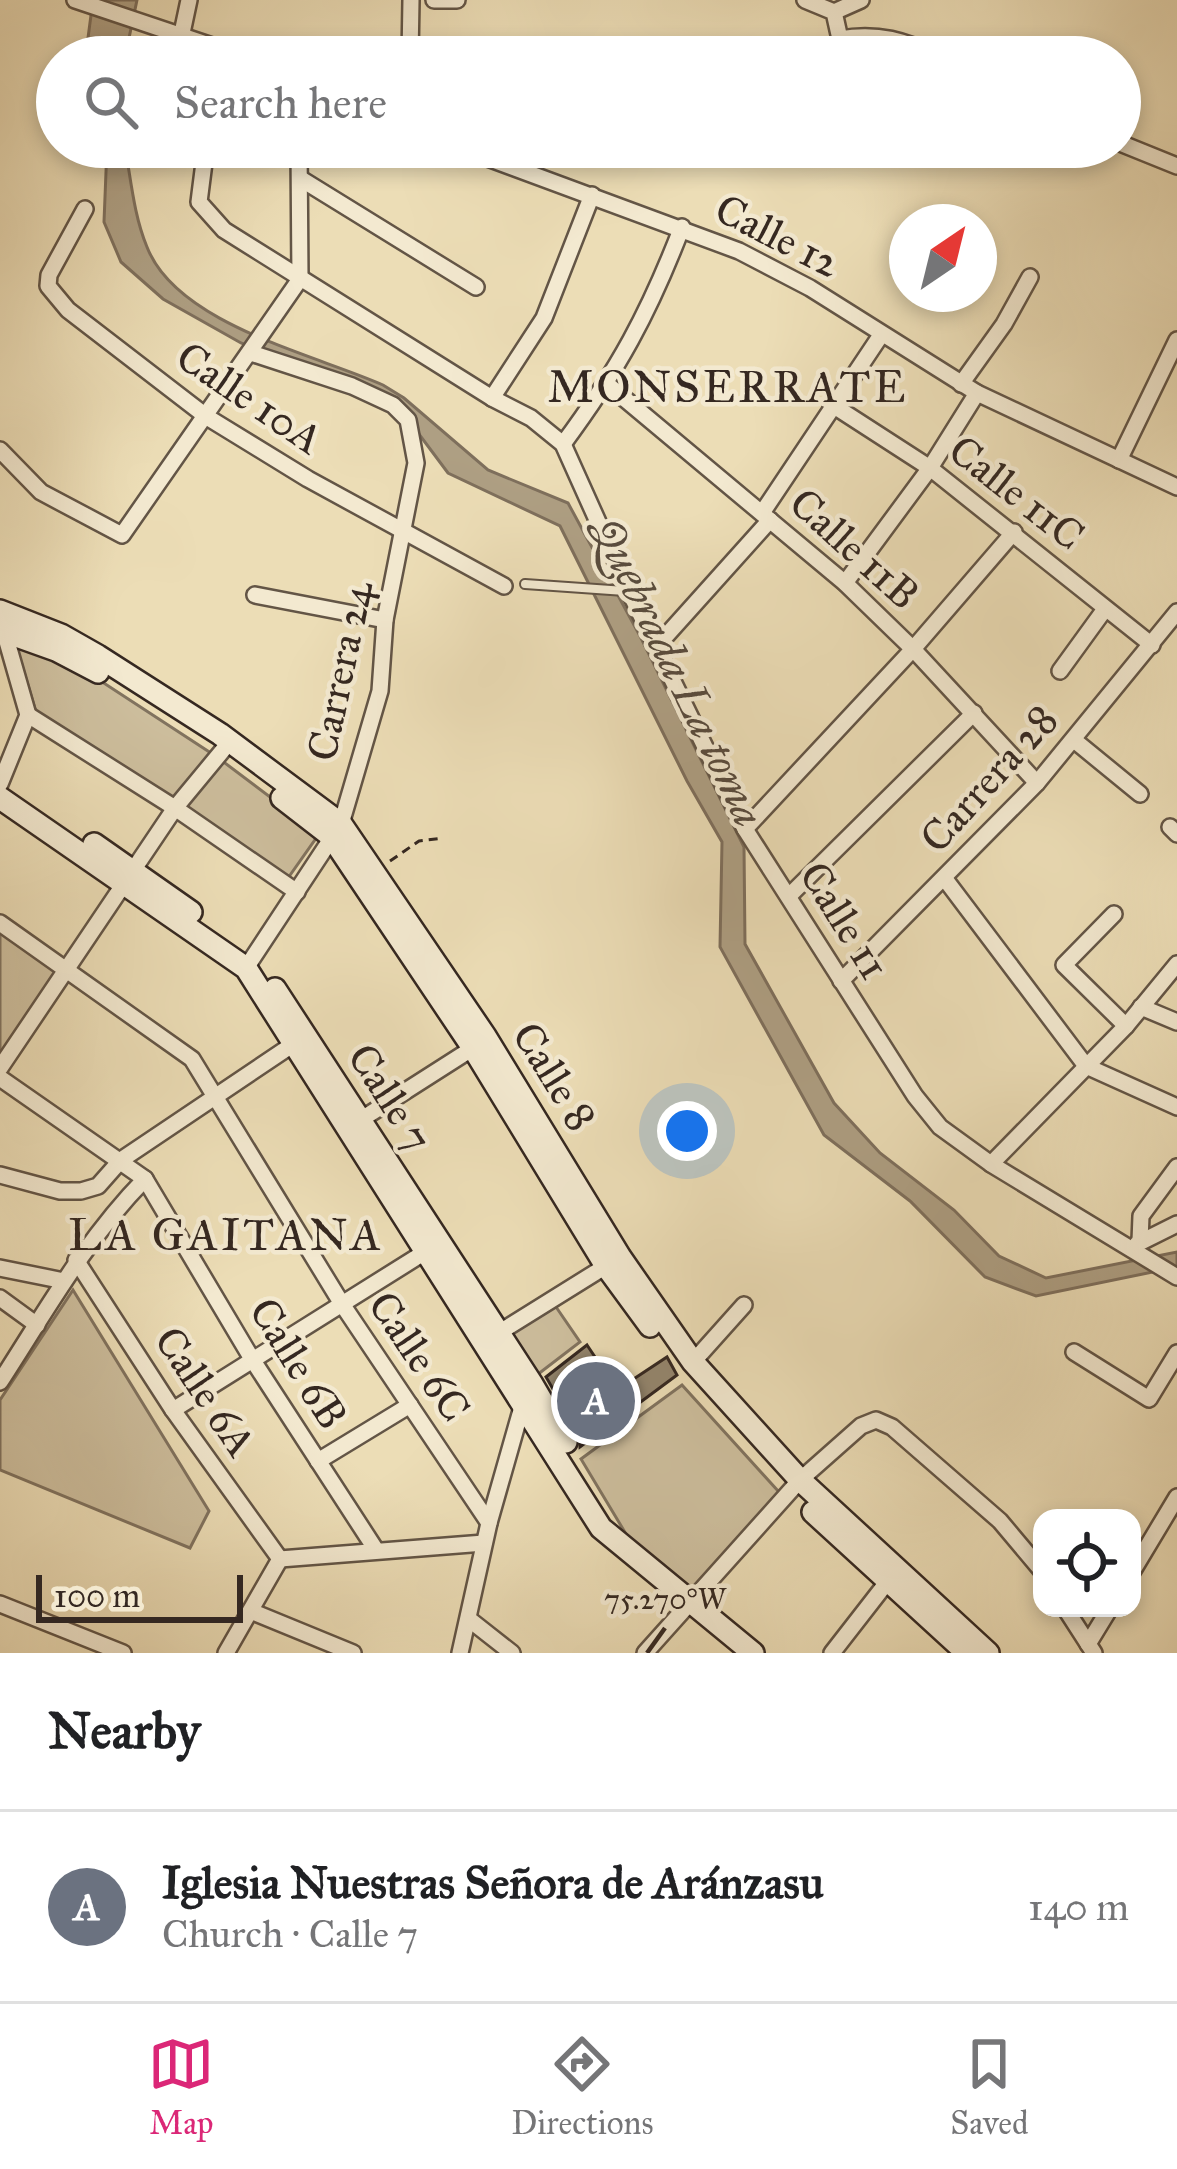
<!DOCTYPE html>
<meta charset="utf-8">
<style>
:root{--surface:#fff;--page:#f6f6f6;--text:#202124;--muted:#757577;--line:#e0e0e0;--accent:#db2777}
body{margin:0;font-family:"IM FELL Great Primer",serif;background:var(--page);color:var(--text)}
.controls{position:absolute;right:36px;bottom:36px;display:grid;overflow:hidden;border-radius:24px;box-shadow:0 6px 18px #0003}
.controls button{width:108px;height:108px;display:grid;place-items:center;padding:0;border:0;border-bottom:3px solid var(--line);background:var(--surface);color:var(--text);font:60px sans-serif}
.compass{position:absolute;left:889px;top:204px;width:108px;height:108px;border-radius:50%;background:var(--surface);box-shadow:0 6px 18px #0003;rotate:35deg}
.scale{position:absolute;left:36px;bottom:30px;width:207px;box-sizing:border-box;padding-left:12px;border:6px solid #352821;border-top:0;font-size:33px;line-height:42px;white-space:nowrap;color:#352821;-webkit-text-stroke:9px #f3e9d0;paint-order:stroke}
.you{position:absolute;left:687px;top:1131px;width:42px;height:42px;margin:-30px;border:9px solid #fff;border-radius:50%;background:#1a73e8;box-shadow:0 0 0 18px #1a73e833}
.badge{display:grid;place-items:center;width:78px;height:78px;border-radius:50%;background:var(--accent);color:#fff;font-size:39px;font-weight:700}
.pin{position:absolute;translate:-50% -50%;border:6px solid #fff;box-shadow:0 3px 12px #0006}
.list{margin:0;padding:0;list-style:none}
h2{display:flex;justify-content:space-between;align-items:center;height:156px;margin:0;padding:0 48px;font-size:51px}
h2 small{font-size:39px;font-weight:400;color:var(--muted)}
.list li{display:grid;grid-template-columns:78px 1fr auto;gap:36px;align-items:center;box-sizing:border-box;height:192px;padding:0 48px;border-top:3px solid var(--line)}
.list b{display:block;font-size:45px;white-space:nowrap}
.list p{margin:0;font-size:39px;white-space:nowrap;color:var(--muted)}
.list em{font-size:39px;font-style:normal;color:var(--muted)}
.icon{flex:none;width:66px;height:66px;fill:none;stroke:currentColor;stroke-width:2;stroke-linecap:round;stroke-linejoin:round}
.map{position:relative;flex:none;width:1177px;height:1653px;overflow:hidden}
.search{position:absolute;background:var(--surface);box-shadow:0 6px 18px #0003;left:36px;right:36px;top:36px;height:132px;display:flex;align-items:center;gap:30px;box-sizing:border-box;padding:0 42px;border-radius:66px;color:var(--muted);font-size:45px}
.sheet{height:348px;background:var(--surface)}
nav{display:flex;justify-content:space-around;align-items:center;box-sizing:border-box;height:168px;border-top:3px solid var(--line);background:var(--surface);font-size:33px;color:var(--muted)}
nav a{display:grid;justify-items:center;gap:6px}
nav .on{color:var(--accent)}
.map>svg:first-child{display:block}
.green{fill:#cdbe9d;stroke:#81735f;stroke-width:3}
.water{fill:#ae9f83;stroke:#7e6f5c;stroke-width:3}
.building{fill:#94866e;stroke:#352821;stroke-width:3}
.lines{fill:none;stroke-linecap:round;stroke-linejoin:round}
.lane-casing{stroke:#635546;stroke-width:12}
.street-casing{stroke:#635546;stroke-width:20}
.secondary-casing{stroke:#352821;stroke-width:26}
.path{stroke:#352821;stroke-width:3;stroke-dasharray:9 6;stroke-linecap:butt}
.lane{stroke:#f3e9d0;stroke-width:8}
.street{stroke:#f3e9d0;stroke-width:15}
.secondary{stroke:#f3e9d0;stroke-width:21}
.ticks{fill:none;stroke:#352821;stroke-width:4.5}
.labels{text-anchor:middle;stroke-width:9;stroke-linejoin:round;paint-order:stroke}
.street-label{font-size:42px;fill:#352821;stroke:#f3e9d0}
.neighbourhood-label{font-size:45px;letter-spacing:3px;fill:#352821;stroke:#f3e9d0}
.water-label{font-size:45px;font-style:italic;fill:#594c3e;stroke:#f3e9d0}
.ticks-label{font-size:30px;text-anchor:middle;fill:#352821;stroke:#f3e9d0;stroke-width:9;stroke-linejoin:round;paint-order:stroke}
</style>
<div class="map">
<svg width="1177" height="1653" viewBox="0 0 1177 1653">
<rect width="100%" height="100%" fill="#ecddb6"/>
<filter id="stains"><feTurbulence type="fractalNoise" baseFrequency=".00167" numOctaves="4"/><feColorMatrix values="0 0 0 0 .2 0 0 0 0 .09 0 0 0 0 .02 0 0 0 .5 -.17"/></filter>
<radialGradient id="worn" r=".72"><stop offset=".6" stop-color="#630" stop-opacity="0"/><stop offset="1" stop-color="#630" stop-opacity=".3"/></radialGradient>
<g class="green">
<polygon points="16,645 87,672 217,757 319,834 288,878 36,712"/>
<polygon points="0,928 64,972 0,1063"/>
<polygon points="73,1290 209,1511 190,1548 0,1470 0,1400"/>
<polygon points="554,1304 580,1342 533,1378 505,1334"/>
<polygon points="682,1385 779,1492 690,1591 626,1534 581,1459"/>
</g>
<g class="water">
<polygon points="93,0 137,0 125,57 92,57 88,38"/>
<path d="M107,147h18c6,33 9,69 22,100 30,77 166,107 236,138l21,13 84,72 80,33 72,133 104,211 1,97 89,159 46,50 74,57 45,46 47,22 131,-26v15l-141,29 -51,-19 -75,-76 -86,-66 -104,-188 2,-105 -35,-61 -127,-255 -112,-53 -50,-67 -157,-63 -78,-44 -42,-37 -17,-40z"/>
</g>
<polygon class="building" points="587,1345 617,1390 667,1357 677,1375 580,1447 579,1434 546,1377"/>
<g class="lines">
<g class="lane-casing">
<polyline id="lane" points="525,584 625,591"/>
</g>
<g class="street-casing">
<g id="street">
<polyline points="75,0 245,57"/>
<polyline points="434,0 457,0"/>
<polyline points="805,0 834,12 840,39"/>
<polyline points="834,12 861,0"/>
<polyline points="182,33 189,0"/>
<path d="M840,39c38,-7 65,2 99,18"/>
<polyline points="410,57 411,0"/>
<polyline points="824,57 840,39"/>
<polyline points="1120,143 1177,166"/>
<polyline points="206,147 199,202 224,230 492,398 531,418 563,444 629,591 745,829 915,1096 940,1127 991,1164 1177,1277"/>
<polyline points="458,147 739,251 810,288 977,393 1177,487"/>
<polyline points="301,179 476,287"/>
<polyline points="85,209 49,275 48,286 68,310 207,417 308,479 504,586"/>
<polyline points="607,384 845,583 913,649 1037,783"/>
<polyline points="961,384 1004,324 1030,277"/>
<polyline points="492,398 544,318 592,195"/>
<polyline points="831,404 930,468 1152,645"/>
<path d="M563,444c55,-74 86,-131 119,-217"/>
<polyline points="0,450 41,492 122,535 300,279 299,147"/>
<polyline points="1119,460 1177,340"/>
<polyline points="762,513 881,335"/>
<polyline points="845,583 930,468 977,393"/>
<polyline points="255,595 385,620"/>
<polyline points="656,647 770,520"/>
<polyline points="1060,671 1105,609"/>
<polyline points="28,715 175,808 297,892"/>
<polyline points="1074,740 1140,794"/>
<polyline points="0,784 28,715 4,631"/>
<polyline points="1170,827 1177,834"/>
<polyline points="745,829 913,649 1014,532"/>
<polyline points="945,879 1086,1066 1177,1107"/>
<polyline points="789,896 974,713"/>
<polyline points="1114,914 1064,965 1126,1026"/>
<polyline points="0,923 192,1059 342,1304 489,1523"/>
<polyline points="246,968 341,824 380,691 385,620 416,463 408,420 393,405 352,386 251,353"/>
<polyline points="841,981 1037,783 1177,612"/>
<polyline points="1141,1007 1177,1022"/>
<polyline points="0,1068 175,808 223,750"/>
<polyline points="0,1078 145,1179 252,1359 376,1550"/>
<polyline points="354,1124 473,1048"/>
<polyline points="991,1164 1126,1026 1177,964"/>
<polyline points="0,1175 60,1191 81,1191 98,1186 121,1160 292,1045"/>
<polyline points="1140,1241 1141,1216 1177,1167"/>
<polyline points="1137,1244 1177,1224"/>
<polyline points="76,1260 173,1410 280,1559"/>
<polyline points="0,1268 64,1281"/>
<polyline points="0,1298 37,1325"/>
<polyline points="492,1337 606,1266"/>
<polyline points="1074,1352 1149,1399 1177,1353"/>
<polyline points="693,1362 744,1305"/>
<path d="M0,1382c46,-71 86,-143 145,-203"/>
<polyline points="173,1410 425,1252"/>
<polyline points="318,1461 410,1405"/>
<polyline points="280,1559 484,1543"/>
<polyline points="1132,1572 1177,1497"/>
<polyline points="0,1604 123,1653"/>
<polyline points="1065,1608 1094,1653"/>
<polyline points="253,1612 353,1653"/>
<polyline points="470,1620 512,1653"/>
<polyline points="1088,1644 1110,1608"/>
<polyline points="226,1653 280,1559"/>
<polyline points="460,1653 489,1523 524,1400"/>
<polyline points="645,1653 800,1480 861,1426 876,1420 892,1427 1000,1521 1042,1571"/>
<polyline points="832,1653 888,1581"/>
</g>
</g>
<g class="secondary-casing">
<g id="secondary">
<polyline points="0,611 61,635 98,656 220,734 341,824 485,1036 620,1257 693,1362 800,1480 988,1653"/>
<polyline points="0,630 56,650 98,672"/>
<polyline points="0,798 246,968 601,1528 753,1653"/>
<polyline points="282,798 331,836 473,1048 606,1266 650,1326"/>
<polyline points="94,844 191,912"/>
<polyline points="275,989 532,1384 566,1442"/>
<polyline points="813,1512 967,1653"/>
</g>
</g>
<polyline class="path" points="390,861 419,841 443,838"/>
<use href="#lane" class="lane"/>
<use href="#street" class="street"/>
<use href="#secondary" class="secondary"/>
</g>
<path class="ticks" d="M647,1653l18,-25"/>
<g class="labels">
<g class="street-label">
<text transform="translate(778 235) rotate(27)" y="15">Calle 12</text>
<text transform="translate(250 397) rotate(34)" y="15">Calle 10A</text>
<text transform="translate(1017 492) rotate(38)" y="15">Calle 11C</text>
<text transform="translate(855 548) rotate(42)" y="15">Calle 11B</text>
<text transform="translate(339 671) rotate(-78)" y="15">Carrera 24</text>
<text transform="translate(988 778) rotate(-48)" y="15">Carrera 28</text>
<text transform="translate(845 920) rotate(58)" y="15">Calle 11</text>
<text transform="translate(555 1076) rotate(58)" y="15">Calle 8</text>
<text transform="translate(391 1097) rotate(57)" y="15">Calle 7</text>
<text transform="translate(420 1356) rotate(56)" y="15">Calle 6C</text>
<text transform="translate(299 1363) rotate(58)" y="15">Calle 6B</text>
<text transform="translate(206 1391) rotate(56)" y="15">Calle 6A</text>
</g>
<g class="neighbourhood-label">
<text x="728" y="402">MONSERRATE</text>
<text x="226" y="1250">LA GAITANA</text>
</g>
<g class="water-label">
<text transform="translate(679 671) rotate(64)" y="16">Quebrada La toma</text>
</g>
</g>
<g class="ticks-label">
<text x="665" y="1609">75.270°W</text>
</g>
<rect width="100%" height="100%" filter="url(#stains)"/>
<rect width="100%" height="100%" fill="url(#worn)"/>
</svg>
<div class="controls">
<button><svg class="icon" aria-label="locate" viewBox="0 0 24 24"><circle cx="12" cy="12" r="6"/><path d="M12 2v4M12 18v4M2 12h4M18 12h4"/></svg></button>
</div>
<svg class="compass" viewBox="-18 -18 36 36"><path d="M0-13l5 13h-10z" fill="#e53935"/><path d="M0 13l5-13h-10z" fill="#757577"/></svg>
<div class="scale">100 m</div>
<div class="you"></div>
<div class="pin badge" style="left:596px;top:1401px;background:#6b7280">A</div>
<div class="search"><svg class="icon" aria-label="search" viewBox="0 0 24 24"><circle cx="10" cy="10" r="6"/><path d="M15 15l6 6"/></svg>Search here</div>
</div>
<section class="sheet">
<h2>Nearby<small></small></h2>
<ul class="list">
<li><span class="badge" style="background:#6b7280">A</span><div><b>Iglesia Nuestras Señora de Aránzasu</b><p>Church · Calle 7</p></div><em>140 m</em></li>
</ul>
</section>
<nav>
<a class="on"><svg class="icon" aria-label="map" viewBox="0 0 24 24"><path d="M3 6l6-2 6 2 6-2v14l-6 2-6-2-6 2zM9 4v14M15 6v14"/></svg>Map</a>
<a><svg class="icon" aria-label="directions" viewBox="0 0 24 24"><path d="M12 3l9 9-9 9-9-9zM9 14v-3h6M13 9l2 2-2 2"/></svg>Directions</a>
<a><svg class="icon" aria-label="saved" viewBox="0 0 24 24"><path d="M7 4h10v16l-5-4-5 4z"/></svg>Saved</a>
</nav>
